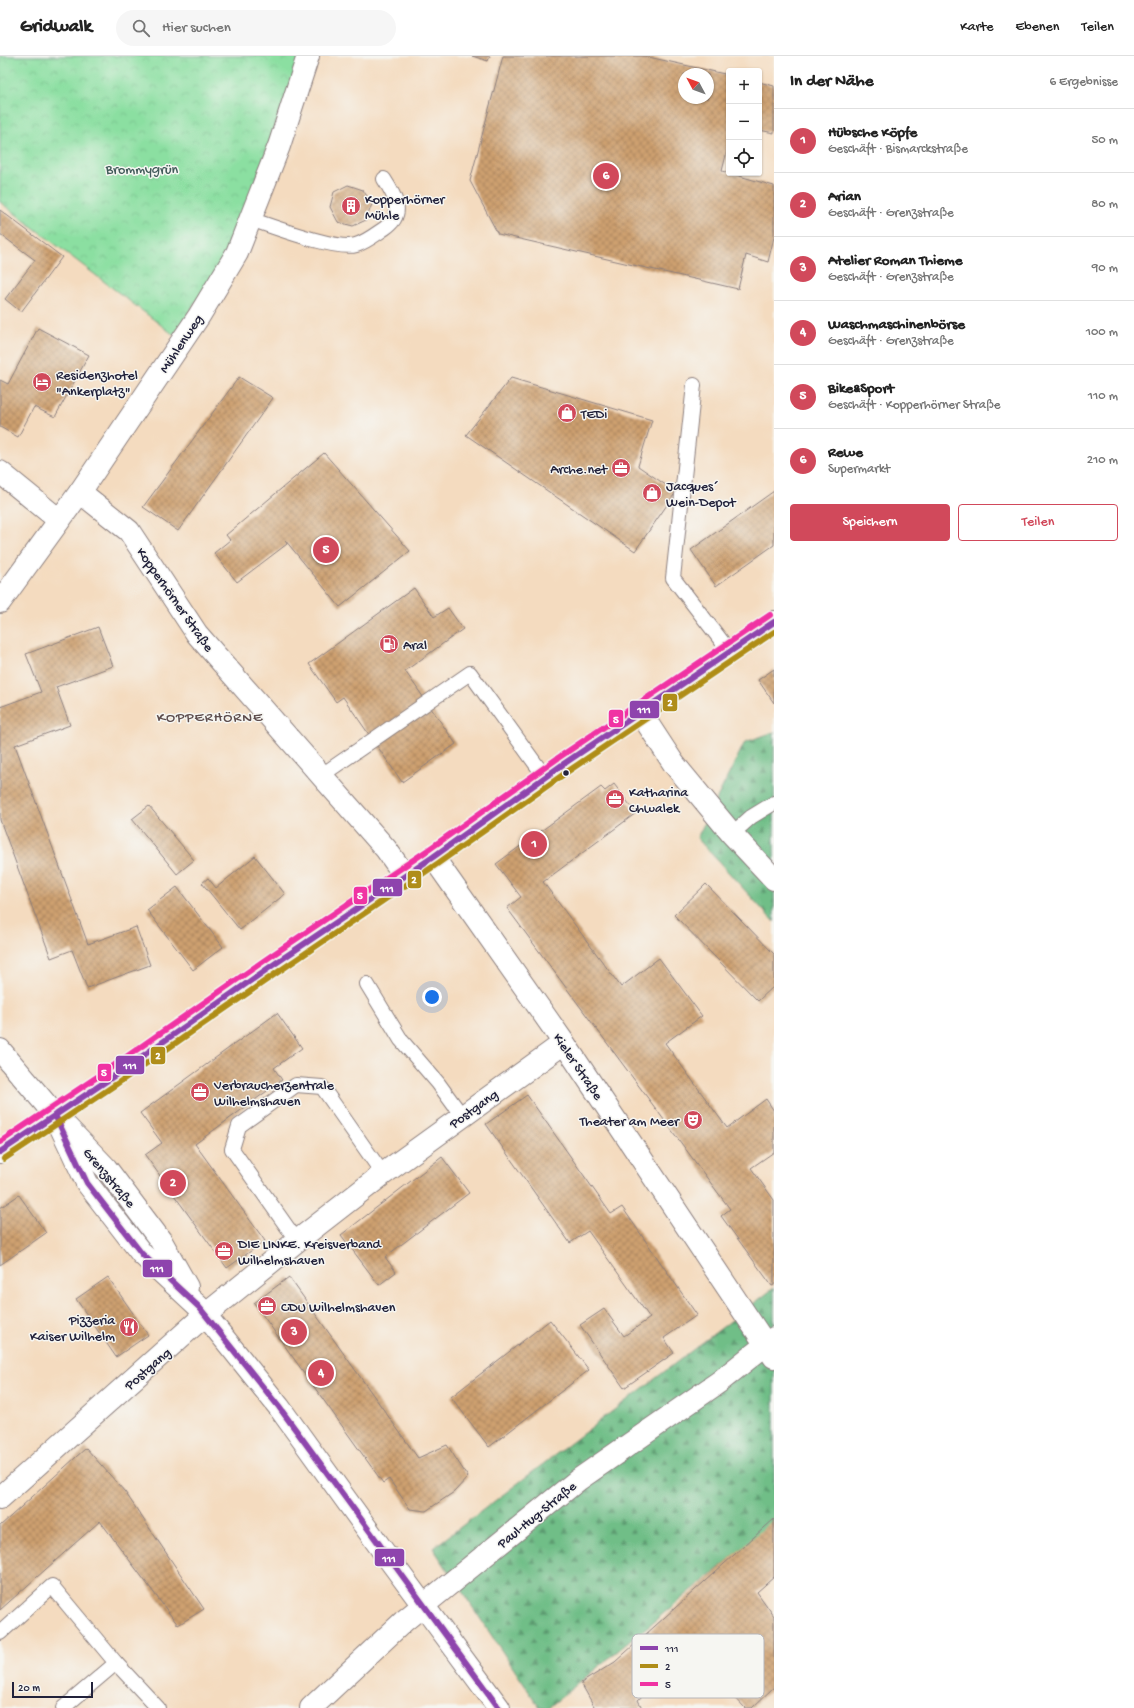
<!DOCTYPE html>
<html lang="de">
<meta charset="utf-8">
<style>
:root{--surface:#fff;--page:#f6f6f6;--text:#222;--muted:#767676;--line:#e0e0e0;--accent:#d1495b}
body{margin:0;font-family:"Gochi Hand",sans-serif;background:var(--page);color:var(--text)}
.controls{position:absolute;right:12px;top:12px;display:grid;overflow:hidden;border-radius:4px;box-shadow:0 1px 3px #0004}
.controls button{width:36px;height:36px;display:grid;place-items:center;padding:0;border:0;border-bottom:1px solid var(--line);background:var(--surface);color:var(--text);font:20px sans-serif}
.compass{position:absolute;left:678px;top:12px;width:36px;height:36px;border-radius:50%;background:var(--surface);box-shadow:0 1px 3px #0004;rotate:311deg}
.scale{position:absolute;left:12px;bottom:10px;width:81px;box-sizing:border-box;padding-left:4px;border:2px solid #22223b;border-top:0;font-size:11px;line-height:14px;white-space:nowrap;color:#22223b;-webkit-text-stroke:3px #f6f6f2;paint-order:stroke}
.you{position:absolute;left:432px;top:941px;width:14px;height:14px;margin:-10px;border:3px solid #fff;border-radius:50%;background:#1a73e8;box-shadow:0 0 0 6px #1a73e833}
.badge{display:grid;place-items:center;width:26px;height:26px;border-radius:50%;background:var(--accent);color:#fff;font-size:13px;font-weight:700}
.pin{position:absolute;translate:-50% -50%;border:2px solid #fff;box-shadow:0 1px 4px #0006}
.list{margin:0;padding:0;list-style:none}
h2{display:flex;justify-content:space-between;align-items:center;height:52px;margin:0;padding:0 16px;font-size:17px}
h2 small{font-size:13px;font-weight:400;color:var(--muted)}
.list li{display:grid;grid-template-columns:26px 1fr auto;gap:12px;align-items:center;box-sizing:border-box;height:64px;padding:0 16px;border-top:1px solid var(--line)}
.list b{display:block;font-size:15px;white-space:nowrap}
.list p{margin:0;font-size:13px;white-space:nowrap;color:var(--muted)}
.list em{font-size:13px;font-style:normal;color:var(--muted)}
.actions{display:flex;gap:8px;padding:12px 16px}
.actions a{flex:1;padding:9px 0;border:1px solid var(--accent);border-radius:4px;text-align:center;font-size:14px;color:var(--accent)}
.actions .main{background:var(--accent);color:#fff}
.icon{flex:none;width:22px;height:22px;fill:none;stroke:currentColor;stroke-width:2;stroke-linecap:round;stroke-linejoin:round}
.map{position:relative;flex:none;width:774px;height:1652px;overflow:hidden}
header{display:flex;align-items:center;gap:24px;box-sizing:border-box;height:56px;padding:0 20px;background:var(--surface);border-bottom:1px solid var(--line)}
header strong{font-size:19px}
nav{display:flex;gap:22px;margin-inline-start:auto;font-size:14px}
.search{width:280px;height:36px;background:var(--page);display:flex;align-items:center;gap:10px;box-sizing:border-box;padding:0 14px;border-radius:22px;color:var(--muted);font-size:15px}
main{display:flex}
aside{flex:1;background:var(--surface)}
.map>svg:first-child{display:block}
.forest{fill:url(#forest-firs);stroke:#497061}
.park{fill:url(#park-crowns);stroke:#56806e}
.building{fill:url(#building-cross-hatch);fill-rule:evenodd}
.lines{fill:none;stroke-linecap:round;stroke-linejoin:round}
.service-casing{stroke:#8b7e7d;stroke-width:16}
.minor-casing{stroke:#8b7e7d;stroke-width:24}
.secondary-casing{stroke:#8b7e7d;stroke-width:24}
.primary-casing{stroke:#8b7e7d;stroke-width:24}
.service{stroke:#fff;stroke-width:14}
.minor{stroke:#fff;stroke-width:22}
.secondary{stroke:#fff;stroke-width:22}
.primary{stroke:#fff;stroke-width:22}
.bus-1-casing{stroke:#f6f6f2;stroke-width:9}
.bus-2-casing{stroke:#f6f6f2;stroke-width:9}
.bus-3-casing{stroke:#f6f6f2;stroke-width:9}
.bus-1{stroke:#8e44ad;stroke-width:6}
.bus-2{stroke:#af8d19;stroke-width:6}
.bus-3{stroke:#f033a3;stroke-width:6}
.bus-dot{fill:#22223b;stroke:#f6f6f2;stroke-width:1.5}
.labels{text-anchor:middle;stroke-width:3;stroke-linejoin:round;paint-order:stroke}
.park-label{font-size:14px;fill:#425b5a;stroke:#f6f6f2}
.poi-label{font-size:14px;fill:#22223b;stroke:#f6f6f2;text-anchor:start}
.street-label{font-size:14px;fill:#22223b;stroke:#f6f6f2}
.neighbourhood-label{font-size:15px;letter-spacing:1px;fill:#5e4e4e;stroke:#f6f6f2}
.key{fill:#f6f6f2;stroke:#b6b6bb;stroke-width:1}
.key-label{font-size:11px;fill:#22223b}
.line-badge{stroke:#f6f6f2;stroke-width:1.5}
.badge-label{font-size:11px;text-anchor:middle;font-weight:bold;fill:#fff}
</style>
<header>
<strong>Gridwalk</strong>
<div class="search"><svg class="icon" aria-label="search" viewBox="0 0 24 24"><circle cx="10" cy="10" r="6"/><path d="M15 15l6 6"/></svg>Hier suchen</div>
<nav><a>Karte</a><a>Ebenen</a><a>Teilen</a></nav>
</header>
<main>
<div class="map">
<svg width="774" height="1652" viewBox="0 0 774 1652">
<defs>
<pattern id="forest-firs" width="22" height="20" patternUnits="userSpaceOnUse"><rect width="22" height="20" fill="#70be87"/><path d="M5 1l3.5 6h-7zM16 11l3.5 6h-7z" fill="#5c9a70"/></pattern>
<pattern id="park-crowns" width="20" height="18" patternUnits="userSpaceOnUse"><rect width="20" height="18" fill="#8bdfa1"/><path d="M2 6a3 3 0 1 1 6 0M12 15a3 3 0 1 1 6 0" fill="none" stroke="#78bf8c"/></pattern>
<pattern id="building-cross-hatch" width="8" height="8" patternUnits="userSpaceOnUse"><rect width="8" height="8" fill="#cea070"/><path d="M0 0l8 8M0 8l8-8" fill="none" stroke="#a7825d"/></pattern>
</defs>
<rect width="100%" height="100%" fill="#f6f6f2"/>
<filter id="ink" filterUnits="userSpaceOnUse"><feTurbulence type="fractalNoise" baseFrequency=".025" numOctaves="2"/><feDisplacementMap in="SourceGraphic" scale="8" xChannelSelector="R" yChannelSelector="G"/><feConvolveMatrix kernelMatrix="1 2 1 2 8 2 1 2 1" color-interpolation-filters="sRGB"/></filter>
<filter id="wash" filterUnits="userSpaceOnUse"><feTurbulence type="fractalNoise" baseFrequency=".012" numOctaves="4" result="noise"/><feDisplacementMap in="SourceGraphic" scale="16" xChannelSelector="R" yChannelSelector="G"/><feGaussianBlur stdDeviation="0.9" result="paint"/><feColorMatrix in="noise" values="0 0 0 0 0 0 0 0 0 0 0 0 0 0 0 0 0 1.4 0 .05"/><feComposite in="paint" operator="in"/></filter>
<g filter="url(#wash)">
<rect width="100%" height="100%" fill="#f4dbbf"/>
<g class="forest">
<polygon points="774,676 774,866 697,782 745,686"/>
<polygon points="774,1232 774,1467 548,1652 540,1652 433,1492"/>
</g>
<polygon class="park" points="0,0 301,0 231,193 174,279 0,146"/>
<g id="blocks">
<g class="building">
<polygon points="472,0 490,0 488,5"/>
<path d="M503,0h141l85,19v68l-7,28 52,15v51l-6,25 -22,-7 -8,34 -240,-55 -28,-53zM684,18h24v24h-24z"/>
<polygon points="759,26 774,30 774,77 759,74"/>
<polygon points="348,129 363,134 372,148 366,164 353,170 338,166 330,151 334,136"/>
<polygon points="0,154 62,201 21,256 5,243 35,204 0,178"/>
<polygon points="38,272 89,299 55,361 34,351 18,381 0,371 0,324 8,328"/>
<polygon points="239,321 273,342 178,475 143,451"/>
<polygon points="511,322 652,364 638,410 676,436 635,495 466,379"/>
<polygon points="324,397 410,495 340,551 285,484 287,488 237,526 214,497 230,484 226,479"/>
<polygon points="774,435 774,489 716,530 691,494"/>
<polygon points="414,532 434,561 448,552 463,573 405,615 456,688 402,726 343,641 336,646 309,608"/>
<polygon points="98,571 113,610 56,631 70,669 15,689 88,888 136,871 150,909 87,932 72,894 51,902 0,764 0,651 41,636 26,598"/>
<polygon points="774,613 774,647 758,624"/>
<polygon points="614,728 636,757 543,826 621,931 659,902 702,960 665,987 727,1072 766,1043 774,1055 774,1096 751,1112 774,1144 774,1229 772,1230 721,1160 730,1153 507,852 521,841 496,808 601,731 605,735"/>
<polygon points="149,750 194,804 177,818 132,763"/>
<polygon points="255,800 285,838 240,874 202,827 208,822 216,832"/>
<polygon points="706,828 774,898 774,930 758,945 674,859"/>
<polygon points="177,831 223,891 193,914 147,854"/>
<polygon points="277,957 302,992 274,1012 282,1024 195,1088 265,1185 227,1212 145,1099 162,1087 140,1057"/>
<polygon points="527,1039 611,1158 622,1151 697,1259 664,1282 674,1297 624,1332 580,1269 604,1253 624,1280 650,1262 588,1175 570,1187 486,1068"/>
<polygon points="442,1101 469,1137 385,1201 396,1216 379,1229 341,1179"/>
<polygon points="19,1139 46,1177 0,1209 0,1152"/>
<polygon points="108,1221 148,1279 116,1301 76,1243"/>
<polygon points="289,1221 418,1402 447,1389 468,1421 454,1436 426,1455 410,1453 389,1423 383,1427 254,1247"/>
<polygon points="550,1264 589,1314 489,1391 451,1341"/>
<polygon points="86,1392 125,1436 204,1553 178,1569 100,1465 0,1554 0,1470"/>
<polygon points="774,1463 774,1521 757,1536 774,1560 774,1631 752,1652 745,1652 691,1594 638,1644 642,1652 595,1652 581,1627 615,1606"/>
</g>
</g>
</g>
<g filter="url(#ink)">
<use href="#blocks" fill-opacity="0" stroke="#8b7e7d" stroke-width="1"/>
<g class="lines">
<g class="service-casing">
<g id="service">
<path d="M250,163c21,7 87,32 106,26 10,-3 20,-11 29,-17 21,-14 10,-32 -1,-49"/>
<polyline points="694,329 673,522 730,596"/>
<polyline points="322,719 470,617 545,721"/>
<polyline points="732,778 751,761 774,747"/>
<polyline points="367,928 401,984 438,1027 462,1060"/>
<polyline points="297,1185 232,1093 239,1070 296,1029 322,1031 383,1118"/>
<polyline points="0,1577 52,1530 116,1607 158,1652"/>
<polyline points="63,1652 116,1607"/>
</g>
</g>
<g class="minor-casing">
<g id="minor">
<polyline points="0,416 59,464"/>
<polyline points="80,436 129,475 197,578 386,793 405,820"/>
<polyline points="0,546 80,436 199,260 237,197 279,90 308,0"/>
<polyline points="640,656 674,708 732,778 774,823"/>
<polyline points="433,801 564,987 774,1301"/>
<polyline points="0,1442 205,1259 297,1185 383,1118 564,987"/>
<polyline points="311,1652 404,1565 578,1424 719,1326 774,1282"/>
</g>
</g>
<g class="secondary-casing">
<g id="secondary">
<polyline points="0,994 55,1059 106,1112 161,1185 187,1231"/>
<polyline points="55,1059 87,1127 142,1198 199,1251 279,1351 383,1495 499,1652"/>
</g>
</g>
<g class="primary-casing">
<polyline id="primary" points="0,1096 114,1020 273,909 433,801 562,709 774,566"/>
</g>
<use href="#service" class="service"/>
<use href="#minor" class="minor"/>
<use href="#secondary" class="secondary"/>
<use href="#primary" class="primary"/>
<g class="bus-1-casing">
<g id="bus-1">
<polyline points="55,1059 87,1127 142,1198 199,1251 279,1351 499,1652"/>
<polyline points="0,1096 114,1020 273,909 433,801 562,709 774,566"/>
</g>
</g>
<g class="bus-2-casing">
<polyline id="bus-2" points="4,1103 118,1027 278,916 437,808 567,716 774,576"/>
</g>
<g class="bus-3-casing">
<polyline id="bus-3" points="0,1086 109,1013 268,902 428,794 558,702 770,559"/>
</g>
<use href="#bus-1" class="bus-1"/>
<use href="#bus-2" class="bus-2"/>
<use href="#bus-3" class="bus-3"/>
</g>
</g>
<defs>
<g id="building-disc" transform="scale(1)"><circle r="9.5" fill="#d1495b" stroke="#f6f6f2"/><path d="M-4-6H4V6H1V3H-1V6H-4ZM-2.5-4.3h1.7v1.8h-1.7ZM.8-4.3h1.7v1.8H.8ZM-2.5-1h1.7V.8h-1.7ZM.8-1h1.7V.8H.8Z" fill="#fff"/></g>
<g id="hotel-disc" transform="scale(1)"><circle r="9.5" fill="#d1495b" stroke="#f6f6f2"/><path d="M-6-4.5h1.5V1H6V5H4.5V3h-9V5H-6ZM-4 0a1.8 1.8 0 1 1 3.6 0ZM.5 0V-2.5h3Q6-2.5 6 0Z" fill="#fff"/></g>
<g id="shop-disc" transform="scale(1)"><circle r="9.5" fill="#d1495b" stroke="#f6f6f2"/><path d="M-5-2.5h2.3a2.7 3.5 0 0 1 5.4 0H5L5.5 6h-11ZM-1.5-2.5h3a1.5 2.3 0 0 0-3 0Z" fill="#fff"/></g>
<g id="office-disc" transform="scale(1)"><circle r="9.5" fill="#d1495b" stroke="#f6f6f2"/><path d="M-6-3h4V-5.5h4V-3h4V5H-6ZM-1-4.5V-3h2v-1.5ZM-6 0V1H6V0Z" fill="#fff"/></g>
<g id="fuel-disc" transform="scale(1)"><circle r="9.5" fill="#d1495b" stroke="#f6f6f2"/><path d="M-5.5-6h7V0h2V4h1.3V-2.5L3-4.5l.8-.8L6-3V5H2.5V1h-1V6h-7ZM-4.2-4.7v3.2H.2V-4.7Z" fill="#fff"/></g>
<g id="theatre-disc" transform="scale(1)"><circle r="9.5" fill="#d1495b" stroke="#f6f6f2"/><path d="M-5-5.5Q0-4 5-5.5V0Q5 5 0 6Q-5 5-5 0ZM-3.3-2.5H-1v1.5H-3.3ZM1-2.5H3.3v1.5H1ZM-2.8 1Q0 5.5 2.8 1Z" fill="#fff"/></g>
<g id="restaurant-disc" transform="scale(1)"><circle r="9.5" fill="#d1495b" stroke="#f6f6f2"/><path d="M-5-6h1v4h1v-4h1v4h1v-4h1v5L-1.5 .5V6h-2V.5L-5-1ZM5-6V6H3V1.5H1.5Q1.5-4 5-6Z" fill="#fff"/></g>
</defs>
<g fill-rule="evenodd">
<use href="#building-disc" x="351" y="150"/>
<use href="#hotel-disc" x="42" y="326"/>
<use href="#shop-disc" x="567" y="357"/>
<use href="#office-disc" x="621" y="412"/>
<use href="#shop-disc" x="652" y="437"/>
<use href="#fuel-disc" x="389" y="588"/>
<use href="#office-disc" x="615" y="743"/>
<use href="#office-disc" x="200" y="1036"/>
<use href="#theatre-disc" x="693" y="1064"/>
<use href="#office-disc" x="224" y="1195"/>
<use href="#office-disc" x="267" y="1250"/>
<use href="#restaurant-disc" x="129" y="1271"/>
</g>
<circle class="bus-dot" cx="566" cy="717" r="3.5"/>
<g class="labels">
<g class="park-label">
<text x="142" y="117">Brommygrün</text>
</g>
<g class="poi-label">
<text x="365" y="147">Kopperhörner<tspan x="365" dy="16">Mühle</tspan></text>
<text x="56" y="323">Residenzhotel<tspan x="56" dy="16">"Ankerplatz"</tspan></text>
<text x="581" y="362">TEDi</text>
<text x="607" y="417" text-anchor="end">Arche.net</text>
<text x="666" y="434">Jacques´<tspan x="666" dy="16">Wein-Depot</tspan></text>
<text x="403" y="593">Aral</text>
<text x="629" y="740">Katharina<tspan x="629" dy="16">Chwalek</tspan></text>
<text x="214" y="1033">Verbraucherzentrale<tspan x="214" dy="16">Wilhelmshaven</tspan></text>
<text x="679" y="1069" text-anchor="end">Theater am Meer</text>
<text x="238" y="1192">DIE LINKE. Kreisverband<tspan x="238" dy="16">Wilhelmshaven</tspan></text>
<text x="281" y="1255">CDU Wilhelmshaven</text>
<text x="115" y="1268" text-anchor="end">Pizzeria<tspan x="115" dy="16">Kaiser Wilhelm</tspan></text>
</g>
<g class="street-label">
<text transform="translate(180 287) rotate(-56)" y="5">Mühlenweg</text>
<text transform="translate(176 543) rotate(55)" y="5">Kopperhörner Straße</text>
<text transform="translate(579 1010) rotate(56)" y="5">Kieler Straße</text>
<text transform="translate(473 1052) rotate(-36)" y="5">Postgang</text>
<text transform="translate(110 1121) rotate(50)" y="5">Grenzstraße</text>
<text transform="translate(147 1312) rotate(-41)" y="5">Postgang</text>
<text transform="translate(536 1458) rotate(-39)" y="5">Paul-Hug-Straße</text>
</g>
<g class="neighbourhood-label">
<text x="210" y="665">KOPPERHÖRNE</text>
</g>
</g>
<rect x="632" y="1578" width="132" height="64" rx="6" class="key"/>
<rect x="640" y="1590" width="18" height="4" fill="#8e44ad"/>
<rect x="640" y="1608" width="18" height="4" fill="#af8d19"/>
<rect x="640" y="1626" width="18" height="4" fill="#f033a3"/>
<g class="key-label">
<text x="665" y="1596">111</text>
<text x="665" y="1614">2</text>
<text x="665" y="1632">5</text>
</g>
<g class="line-badge">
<rect x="662" y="637" width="16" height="19" rx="4" fill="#af8d19"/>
<rect x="629" y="644" width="31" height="19" rx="4" fill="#8e44ad"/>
<rect x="608" y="653" width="16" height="19" rx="4" fill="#f033a3"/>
<rect x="407" y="814" width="15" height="19" rx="4" fill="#af8d19"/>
<rect x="372" y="822" width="31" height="19" rx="4" fill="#8e44ad"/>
<rect x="353" y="830" width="15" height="19" rx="4" fill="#f033a3"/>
<rect x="150" y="990" width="16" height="19" rx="4" fill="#af8d19"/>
<rect x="115" y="999" width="30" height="20" rx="4" fill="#8e44ad"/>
<rect x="97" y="1007" width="15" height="19" rx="4" fill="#f033a3"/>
<rect x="142" y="1203" width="31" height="19" rx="4" fill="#8e44ad"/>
<rect x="374" y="1492" width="31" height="19" rx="4" fill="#8e44ad"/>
</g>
<g class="badge-label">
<text x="670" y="650">2</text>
<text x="644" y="657">111</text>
<text x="616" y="667">5</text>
<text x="414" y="827">2</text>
<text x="387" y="836">111</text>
<text x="360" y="843">5</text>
<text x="158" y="1003">2</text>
<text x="130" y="1013">111</text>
<text x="104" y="1020">5</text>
<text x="157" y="1216">111</text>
<text x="389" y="1506">111</text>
</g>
</svg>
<div class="controls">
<button>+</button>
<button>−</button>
<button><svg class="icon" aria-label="locate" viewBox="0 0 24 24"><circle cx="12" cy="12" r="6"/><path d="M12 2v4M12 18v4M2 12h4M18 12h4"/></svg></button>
</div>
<svg class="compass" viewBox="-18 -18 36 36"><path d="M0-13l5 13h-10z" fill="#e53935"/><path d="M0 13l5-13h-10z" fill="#767676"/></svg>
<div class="scale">20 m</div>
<div class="you"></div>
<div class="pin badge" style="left:534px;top:788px">1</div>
<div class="pin badge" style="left:173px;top:1127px">2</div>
<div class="pin badge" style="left:294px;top:1276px">3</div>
<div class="pin badge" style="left:321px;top:1317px">4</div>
<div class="pin badge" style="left:326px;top:494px">5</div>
<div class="pin badge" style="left:606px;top:120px">6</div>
</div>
<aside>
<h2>In der Nähe<small>6 Ergebnisse</small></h2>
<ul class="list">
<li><span class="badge">1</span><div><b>Hübsche Köpfe</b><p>Geschäft · Bismarckstraße</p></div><em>50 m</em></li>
<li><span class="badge">2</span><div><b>Arian</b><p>Geschäft · Grenzstraße</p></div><em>80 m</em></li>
<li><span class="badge">3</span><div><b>Atelier Roman Thieme</b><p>Geschäft · Grenzstraße</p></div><em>90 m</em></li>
<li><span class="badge">4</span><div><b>Waschmaschinenbörse</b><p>Geschäft · Grenzstraße</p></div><em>100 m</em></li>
<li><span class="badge">5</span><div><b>Bike&amp;Sport</b><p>Geschäft · Kopperhörner Straße</p></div><em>110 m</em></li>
<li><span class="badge">6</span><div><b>Rewe</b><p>Supermarkt</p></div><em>210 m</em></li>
</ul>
<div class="actions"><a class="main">Speichern</a><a>Teilen</a></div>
</aside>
</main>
